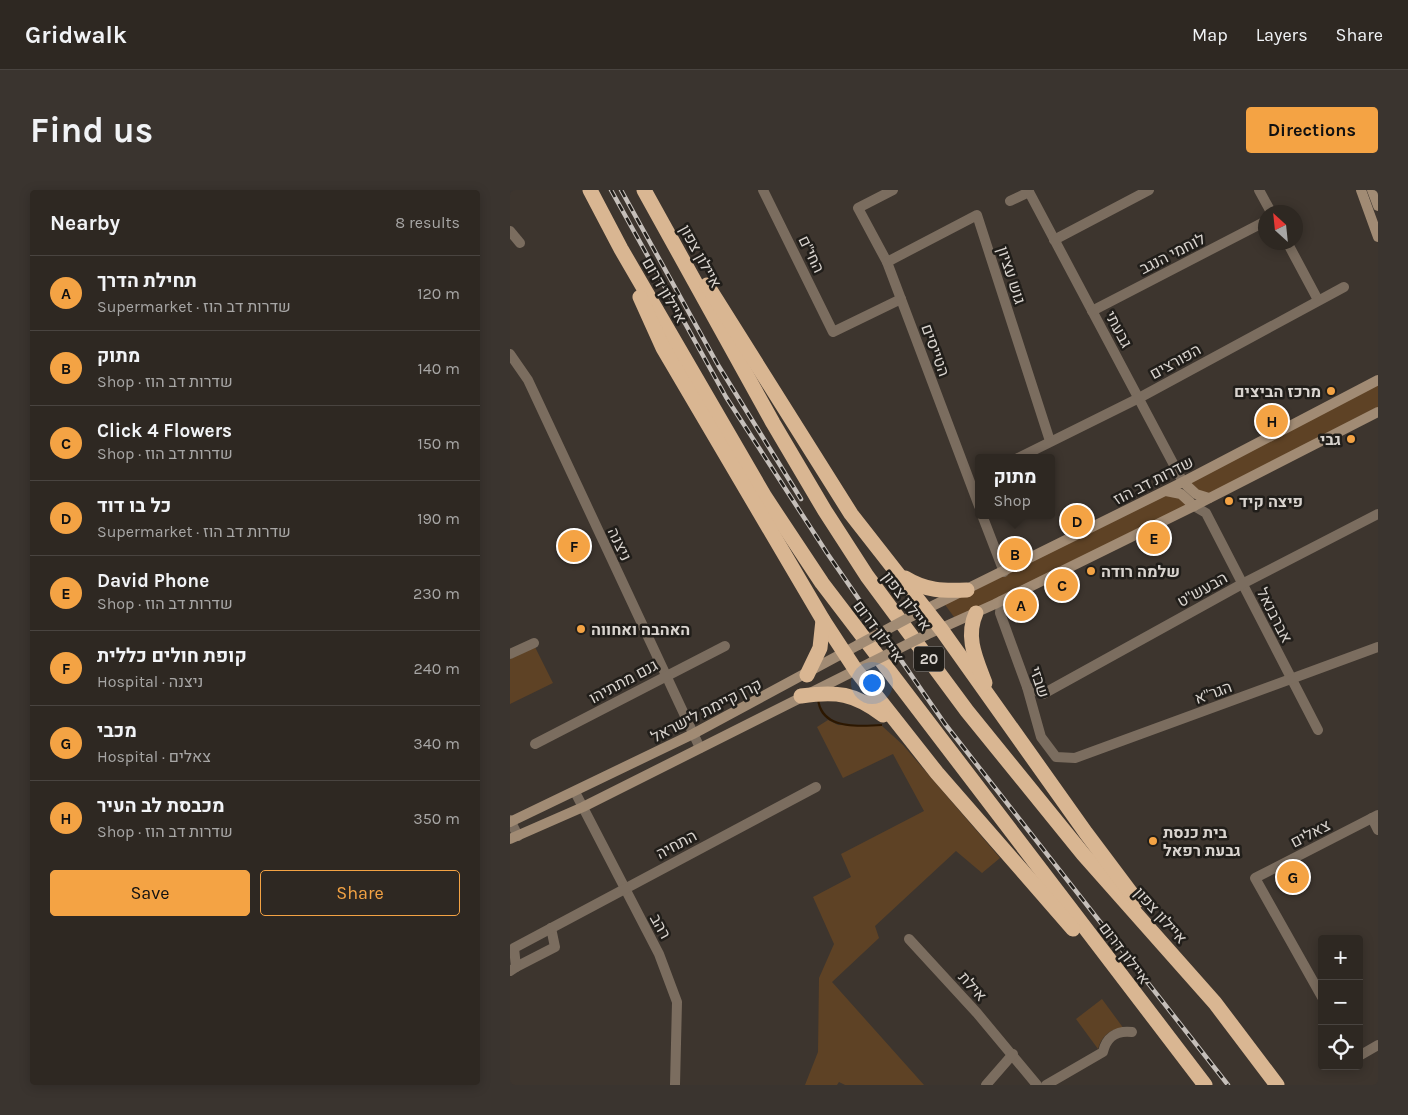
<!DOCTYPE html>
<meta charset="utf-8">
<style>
:root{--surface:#2e2822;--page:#3a342f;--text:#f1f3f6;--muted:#a7a6a5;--line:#494440;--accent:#f4a344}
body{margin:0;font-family:Karla,Heebo,sans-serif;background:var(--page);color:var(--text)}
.controls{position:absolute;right:15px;bottom:15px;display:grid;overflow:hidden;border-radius:5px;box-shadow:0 2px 12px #0003}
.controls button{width:45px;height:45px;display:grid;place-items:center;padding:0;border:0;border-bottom:1px solid var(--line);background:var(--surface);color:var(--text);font:25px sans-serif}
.compass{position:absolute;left:748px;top:15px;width:45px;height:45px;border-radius:50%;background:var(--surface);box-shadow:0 2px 12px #0003;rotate:333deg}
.you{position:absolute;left:361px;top:492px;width:18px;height:18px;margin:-12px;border:4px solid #fff;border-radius:50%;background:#1a73e8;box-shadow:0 0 0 8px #1a73e833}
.badge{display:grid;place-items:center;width:32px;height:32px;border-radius:50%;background:var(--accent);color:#111;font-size:16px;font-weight:700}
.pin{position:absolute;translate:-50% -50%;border:2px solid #fff;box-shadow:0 1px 5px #0006}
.popup{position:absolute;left:465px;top:264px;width:80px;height:65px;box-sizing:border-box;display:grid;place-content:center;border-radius:5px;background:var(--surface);filter:drop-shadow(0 1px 4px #0005);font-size:16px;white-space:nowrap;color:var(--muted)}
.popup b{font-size:19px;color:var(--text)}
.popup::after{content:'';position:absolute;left:50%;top:100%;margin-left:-10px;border:10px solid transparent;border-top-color:var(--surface)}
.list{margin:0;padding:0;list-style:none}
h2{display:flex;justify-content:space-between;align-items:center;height:65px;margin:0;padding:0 20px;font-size:21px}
h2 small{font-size:16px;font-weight:400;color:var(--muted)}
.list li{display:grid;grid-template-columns:32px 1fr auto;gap:15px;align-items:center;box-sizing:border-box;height:75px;padding:0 20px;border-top:1px solid var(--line)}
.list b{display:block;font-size:19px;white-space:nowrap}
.list p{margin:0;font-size:16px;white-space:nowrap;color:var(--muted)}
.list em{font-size:16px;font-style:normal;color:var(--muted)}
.actions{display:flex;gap:10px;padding:15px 20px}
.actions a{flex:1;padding:11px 0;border:1px solid var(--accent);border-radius:5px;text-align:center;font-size:18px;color:var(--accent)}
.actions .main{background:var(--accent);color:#111}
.icon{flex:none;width:28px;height:28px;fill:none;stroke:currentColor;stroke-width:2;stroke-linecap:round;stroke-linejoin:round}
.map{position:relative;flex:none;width:868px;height:895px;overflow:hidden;border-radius:5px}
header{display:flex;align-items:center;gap:30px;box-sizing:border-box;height:70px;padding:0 25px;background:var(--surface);border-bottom:1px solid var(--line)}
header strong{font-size:24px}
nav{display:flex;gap:28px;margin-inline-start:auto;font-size:18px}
.intro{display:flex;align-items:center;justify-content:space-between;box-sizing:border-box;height:120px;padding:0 30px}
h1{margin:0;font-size:35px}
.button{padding:12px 22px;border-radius:5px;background:var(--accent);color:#111;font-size:18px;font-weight:700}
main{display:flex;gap:30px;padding:0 30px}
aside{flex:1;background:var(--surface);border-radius:5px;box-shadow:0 2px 12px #0003}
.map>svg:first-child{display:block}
.green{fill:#5e4225}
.water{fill:#2c1700}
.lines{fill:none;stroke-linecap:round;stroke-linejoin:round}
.street{stroke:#7b6d5f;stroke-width:10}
.secondary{stroke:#a18b74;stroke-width:10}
.highway{stroke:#d9b692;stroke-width:15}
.rail-casing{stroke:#c5bfba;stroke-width:4.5}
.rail{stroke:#211e1a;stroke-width:2.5;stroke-dasharray:8;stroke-linecap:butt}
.secondary-bridge{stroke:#a18b74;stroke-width:10}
.poi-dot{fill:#f4a344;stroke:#211e1a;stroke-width:2}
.labels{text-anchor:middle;stroke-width:5;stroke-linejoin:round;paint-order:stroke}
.shield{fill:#211e1a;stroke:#a29d99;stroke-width:1}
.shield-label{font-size:15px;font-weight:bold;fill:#d9d4cf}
.street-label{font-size:16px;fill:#d9d4cf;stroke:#211e1a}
.poi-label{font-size:16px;font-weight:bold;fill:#d9d4cf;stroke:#211e1a;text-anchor:start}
</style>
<header>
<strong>Gridwalk</strong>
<nav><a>Map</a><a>Layers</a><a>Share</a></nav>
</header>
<div class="intro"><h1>Find us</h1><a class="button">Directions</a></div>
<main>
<aside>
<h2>Nearby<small>8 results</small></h2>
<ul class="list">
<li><span class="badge">A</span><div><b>תחילת הדרך</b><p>Supermarket · שדרות דב הוז</p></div><em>120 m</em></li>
<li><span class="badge">B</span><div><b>מתוק</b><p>Shop · שדרות דב הוז</p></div><em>140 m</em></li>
<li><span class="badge">C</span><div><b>Click 4 Flowers</b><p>Shop · שדרות דב הוז</p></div><em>150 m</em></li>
<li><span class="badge">D</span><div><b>כל בו דוד</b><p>Supermarket · שדרות דב הוז</p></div><em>190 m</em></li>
<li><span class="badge">E</span><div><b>David Phone</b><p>Shop · שדרות דב הוז</p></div><em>230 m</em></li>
<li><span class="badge">F</span><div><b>קופת חולים כללית</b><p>Hospital · ניצנה</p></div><em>240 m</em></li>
<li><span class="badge">G</span><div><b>מכבי</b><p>Hospital · צאלים</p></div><em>340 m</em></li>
<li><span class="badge">H</span><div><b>מכבסת לב העיר</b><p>Shop · שדרות דב הוז</p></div><em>350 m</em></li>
</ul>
<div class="actions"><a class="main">Save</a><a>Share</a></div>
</aside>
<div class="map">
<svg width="868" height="895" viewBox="0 0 868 895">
<rect width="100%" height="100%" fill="#3d352e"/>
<g class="green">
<polygon points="868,190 868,222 699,308 673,292"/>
<polygon points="656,301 684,316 447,431 433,412"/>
<polygon points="25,457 43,493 0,514 0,469"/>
<polygon points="318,530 328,535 372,536 393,555 490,668 472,683 446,661 365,736 369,748 322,792 414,895 335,895 329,892 327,895 295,895 308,862 309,788 324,754 303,707 341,687 331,664 414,621 383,564 333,588 307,537"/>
<path d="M592,809l22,30c-13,-2 -23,8 -26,20l-22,-30z"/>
</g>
<path class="water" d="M307,509h2c4,30 40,26 63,25v2c-25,1 -62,5 -65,-27z"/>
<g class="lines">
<g class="street">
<polyline points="253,0 323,142 391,109"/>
<polyline points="383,0 348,18 377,72 469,316"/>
<polyline points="518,0 673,292"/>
<polyline points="749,0 761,22"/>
<polyline points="500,11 519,2"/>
<polyline points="0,41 10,53"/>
<polyline points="544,50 639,0"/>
<polyline points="777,52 808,110"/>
<polyline points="377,72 467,25 540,251"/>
<polyline points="582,121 756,31"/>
<polyline points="0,164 18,190 190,558"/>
<polyline points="508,268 629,208 834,97"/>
<polyline points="684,316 696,323 808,540"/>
<polyline points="472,325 494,382"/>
<polyline points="491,411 490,423 517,497 531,547 546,567 565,568 868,457"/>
<polyline points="0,464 24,453"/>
<polyline points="517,497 533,504 732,394 868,324"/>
<polyline points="25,554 215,456"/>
<polyline points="65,602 149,764 167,812 165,895"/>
<polyline points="862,628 868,640"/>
<polyline points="0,630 8,646"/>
<polyline points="399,749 467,823 527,895"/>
<polyline points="6,777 45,757 41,738"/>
<polyline points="0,781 6,777 4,758 306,597"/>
<polyline points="812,807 745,688 868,625"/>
<polyline points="849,866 868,855"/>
<polyline points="476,895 503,864"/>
<path d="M536,895l57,-33c3,-14 13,-22 29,-20"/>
</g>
<g class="secondary">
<polyline points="851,0 868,47"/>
<polyline points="862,0 868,16"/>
<polyline points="673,292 686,304 699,308"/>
<polyline points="656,301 671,304 684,316"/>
<polyline points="402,426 673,292 868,190"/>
<polyline points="416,445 485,414 684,316 868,222"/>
<polyline points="0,632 183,544 348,455"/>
<polyline points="0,649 73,617 362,472"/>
</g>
<g class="highway">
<polyline points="80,0 111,59 255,307 312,393 695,895"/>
<polyline points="134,0 263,233 315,321 357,386 457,521 573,664 705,813 767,895"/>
<polyline points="197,95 341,324 431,439 576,643 627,711"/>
<polyline points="130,107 153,158 313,430 345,479 427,583 563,739"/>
<path d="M395,388c21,13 38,13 62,12"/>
<path d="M466,423c-11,24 0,46 9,70"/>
<polyline points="297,485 310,458 313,430"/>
<path d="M291,506c36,-5 53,-3 82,19"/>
</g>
<g class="rail-casing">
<g id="rail">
<polyline points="101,0 216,207 317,363 435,534 718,895"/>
<polyline points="111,0 208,175 291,309"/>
</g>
</g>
<use href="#rail" class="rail"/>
<g class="secondary-bridge">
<polyline points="348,455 402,426"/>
<polyline points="362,472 416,445"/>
</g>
</g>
<g class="poi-dot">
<circle cx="821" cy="201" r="5"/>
<circle cx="841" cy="249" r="5"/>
<circle cx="719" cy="311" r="5"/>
<circle cx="581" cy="381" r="5"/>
<circle cx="71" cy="439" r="5"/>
<circle cx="643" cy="651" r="5"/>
</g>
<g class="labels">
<rect class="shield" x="404" y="456.5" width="30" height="25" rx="4"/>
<g class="shield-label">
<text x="419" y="474">20</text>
</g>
<g class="street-label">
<text transform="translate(662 63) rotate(-27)" y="6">לוחמי הנגב</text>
<text transform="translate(302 64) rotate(64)" y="6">החי"ם</text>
<text transform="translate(191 66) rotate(61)" y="6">איילון צפון</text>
<text transform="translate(502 85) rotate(72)" y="6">גוש עציון</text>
<text transform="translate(155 100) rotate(60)" y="6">איילון דרום</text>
<text transform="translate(609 139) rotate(62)" y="6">גבעתי</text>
<text transform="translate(426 160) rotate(70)" y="6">הטייסים</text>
<text transform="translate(665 171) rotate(-29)" y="6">הפורצים</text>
<text transform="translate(643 290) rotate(-27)" y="6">שדרות דב הוז</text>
<text transform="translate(110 354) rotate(65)" y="6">ניצנה</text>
<text transform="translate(692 399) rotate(-29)" y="6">הבעש"ט</text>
<text transform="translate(397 411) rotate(53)" y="6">איילון צפון</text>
<text transform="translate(765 425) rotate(63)" y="6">אברבנאל</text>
<text transform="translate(369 441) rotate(53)" y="6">איילון דרום</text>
<text transform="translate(113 491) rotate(-28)" y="6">גנם מתתיהו</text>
<text transform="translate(530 492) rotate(72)" y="6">שבזי</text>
<text transform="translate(703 502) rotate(-20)" y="6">הגר"א</text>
<text transform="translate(196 520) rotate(-27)" y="6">קרן קיימת לישראל</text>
<text transform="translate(800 643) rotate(-27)" y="6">צאלים</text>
<text transform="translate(166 654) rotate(-28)" y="6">התחיה</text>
<text transform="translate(651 725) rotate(48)" y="6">איילון צפון</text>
<text transform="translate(151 736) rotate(61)" y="6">רהב</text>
<text transform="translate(615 763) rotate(53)" y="6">איילון דרום</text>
<text transform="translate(463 796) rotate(48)" y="6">אילת</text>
</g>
<g class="poi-label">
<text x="811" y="207" text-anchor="end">מרכז הביצים</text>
<text x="831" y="255" text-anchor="end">גבי</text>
<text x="729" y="317">פיצה קיד</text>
<text x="591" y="387">שלמה רודה</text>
<text x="81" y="445">האהבה ואחווה</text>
<text x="653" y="648">בית כנסת<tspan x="653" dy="18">גבעת רפאל</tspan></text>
</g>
</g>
</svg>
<div class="controls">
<button>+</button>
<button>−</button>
<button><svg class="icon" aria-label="locate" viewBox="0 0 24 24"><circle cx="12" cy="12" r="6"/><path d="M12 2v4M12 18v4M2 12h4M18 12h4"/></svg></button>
</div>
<svg class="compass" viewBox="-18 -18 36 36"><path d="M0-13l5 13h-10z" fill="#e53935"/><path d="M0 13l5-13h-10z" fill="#a7a6a5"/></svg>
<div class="you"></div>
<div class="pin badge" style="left:511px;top:415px">A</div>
<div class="pin badge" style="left:505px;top:364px">B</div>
<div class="popup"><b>מתוק</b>Shop</div>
<div class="pin badge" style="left:552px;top:395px">C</div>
<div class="pin badge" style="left:567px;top:331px">D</div>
<div class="pin badge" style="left:644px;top:348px">E</div>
<div class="pin badge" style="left:64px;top:356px">F</div>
<div class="pin badge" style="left:783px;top:687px">G</div>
<div class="pin badge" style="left:762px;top:231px">H</div>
</div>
</main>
